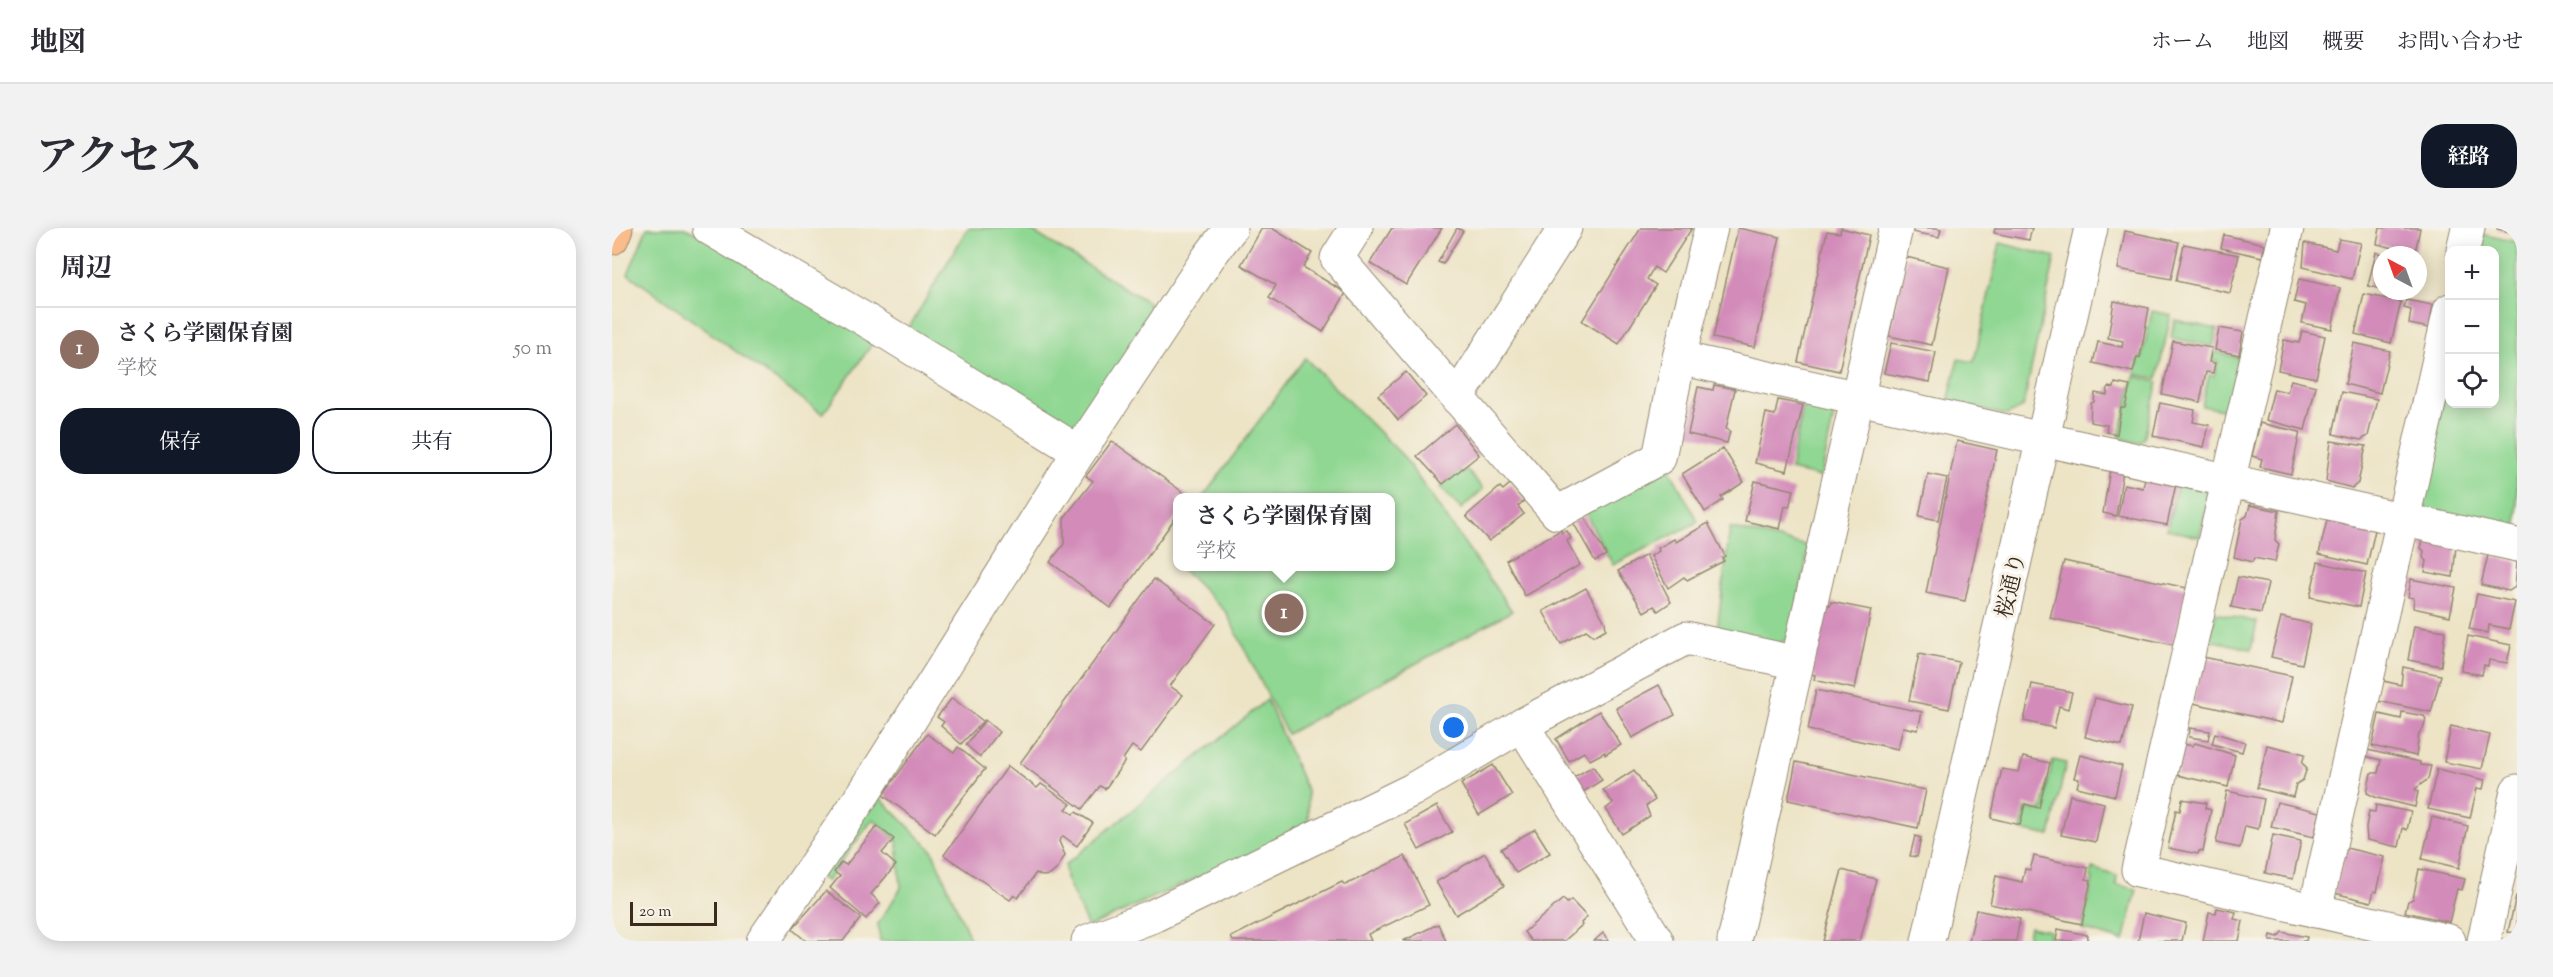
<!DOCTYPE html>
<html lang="ja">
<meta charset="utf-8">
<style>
:root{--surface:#fff;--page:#f2f2f3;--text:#2b2b33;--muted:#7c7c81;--line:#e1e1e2;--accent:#111827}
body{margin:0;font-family:"Sorts Mill Goudy","Noto Serif JP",serif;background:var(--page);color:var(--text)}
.controls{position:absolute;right:18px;top:18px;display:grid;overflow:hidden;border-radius:12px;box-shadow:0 3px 15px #0003}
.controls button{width:54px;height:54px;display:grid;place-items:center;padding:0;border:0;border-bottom:2px solid var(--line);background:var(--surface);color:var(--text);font:30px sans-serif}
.compass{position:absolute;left:1761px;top:18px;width:54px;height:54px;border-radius:50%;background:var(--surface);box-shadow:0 3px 15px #0003;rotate:319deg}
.scale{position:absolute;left:18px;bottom:15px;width:87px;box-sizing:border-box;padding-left:6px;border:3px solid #3b2a1e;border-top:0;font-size:16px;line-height:21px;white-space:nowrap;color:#3b2a1e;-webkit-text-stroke:4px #f7f3e8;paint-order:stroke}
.you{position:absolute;left:842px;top:500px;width:21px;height:21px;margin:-15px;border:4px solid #fff;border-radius:50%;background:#1a73e8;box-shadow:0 0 0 9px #1a73e833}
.badge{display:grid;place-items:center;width:39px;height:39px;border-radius:50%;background:var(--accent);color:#fff;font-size:20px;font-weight:700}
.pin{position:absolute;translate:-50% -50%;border:3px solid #fff;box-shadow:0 2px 6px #0006}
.popup{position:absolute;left:561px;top:265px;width:222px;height:78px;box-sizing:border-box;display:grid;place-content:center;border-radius:12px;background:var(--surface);filter:drop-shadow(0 2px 4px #0005);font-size:20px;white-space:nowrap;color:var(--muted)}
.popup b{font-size:22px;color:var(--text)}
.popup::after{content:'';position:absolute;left:50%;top:100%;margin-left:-12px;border:12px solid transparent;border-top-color:var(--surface)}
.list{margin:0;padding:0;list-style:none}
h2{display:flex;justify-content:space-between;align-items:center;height:78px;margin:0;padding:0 24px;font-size:26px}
h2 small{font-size:20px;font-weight:400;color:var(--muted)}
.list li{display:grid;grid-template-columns:39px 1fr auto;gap:18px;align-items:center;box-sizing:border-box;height:84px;padding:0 24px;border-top:2px solid var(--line)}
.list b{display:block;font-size:22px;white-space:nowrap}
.list p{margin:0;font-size:20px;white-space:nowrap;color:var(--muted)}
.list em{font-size:20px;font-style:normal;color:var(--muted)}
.actions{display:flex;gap:12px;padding:18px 24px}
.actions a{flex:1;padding:14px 0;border:2px solid var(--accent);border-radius:24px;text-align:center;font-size:21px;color:var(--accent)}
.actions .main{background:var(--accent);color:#fff}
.icon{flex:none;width:33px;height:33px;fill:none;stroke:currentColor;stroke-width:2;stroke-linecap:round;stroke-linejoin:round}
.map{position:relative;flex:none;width:1905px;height:713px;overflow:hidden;border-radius:24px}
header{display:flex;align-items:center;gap:36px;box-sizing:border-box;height:84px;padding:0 30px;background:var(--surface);border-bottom:2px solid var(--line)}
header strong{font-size:28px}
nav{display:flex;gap:33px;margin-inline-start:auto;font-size:21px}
.intro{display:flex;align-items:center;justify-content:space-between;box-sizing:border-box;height:144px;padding:0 36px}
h1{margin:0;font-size:42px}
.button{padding:15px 27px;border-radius:24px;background:var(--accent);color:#fff;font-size:21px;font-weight:700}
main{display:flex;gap:36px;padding:0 36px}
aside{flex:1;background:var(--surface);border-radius:24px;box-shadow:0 3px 15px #0003}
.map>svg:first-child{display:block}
.green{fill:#8fd792;stroke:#658058;stroke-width:1.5}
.building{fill:#d38bba}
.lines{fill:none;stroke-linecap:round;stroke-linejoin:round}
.minor-casing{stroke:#948772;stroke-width:35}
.major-casing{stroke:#948772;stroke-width:35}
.minor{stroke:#fff;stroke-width:33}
.major{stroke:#f9bc8a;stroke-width:33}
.labels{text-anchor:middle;stroke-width:6;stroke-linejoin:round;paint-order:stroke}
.street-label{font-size:22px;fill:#3b2a1e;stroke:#f7f3e8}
</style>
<header>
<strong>地図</strong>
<nav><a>ホーム</a><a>地図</a><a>概要</a><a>お問い合わせ</a></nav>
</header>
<div class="intro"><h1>アクセス</h1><a class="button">経路</a></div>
<main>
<aside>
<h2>周辺<small></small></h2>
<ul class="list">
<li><span class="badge" style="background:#8d6e63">1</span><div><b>さくら学園保育園</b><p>学校</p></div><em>50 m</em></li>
</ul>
<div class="actions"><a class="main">保存</a><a>共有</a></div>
</aside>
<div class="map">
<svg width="1905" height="713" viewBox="0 0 1905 713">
<rect width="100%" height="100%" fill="#f7f3e8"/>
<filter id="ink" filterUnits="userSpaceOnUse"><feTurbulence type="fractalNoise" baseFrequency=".0167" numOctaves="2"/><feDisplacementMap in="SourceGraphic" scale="12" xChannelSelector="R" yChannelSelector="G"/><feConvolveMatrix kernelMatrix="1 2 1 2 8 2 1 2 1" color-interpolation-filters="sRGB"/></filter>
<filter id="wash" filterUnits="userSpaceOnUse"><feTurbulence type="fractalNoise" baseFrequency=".008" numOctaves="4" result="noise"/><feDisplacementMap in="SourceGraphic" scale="24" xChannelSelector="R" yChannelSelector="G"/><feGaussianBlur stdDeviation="1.35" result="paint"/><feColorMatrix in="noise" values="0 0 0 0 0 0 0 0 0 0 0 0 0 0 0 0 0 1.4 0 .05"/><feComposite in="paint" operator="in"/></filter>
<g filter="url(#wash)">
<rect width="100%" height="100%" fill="#ede4c6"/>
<g class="green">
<polygon points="35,0 73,0 94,10 263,112 211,186 16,46"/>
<polygon points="356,0 415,0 547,81 466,200 453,202 295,103"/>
<polygon points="1869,6 1905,14 1905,303 1816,282 1808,273 1837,144 1838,176 1882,176 1882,22 1866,22"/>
<polygon points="1388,15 1443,29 1411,179 1395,187 1336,175 1346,131 1362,134"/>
<polygon points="1540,83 1559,87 1545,151 1523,146 1527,130 1530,130"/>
<polygon points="1563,92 1605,101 1601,118 1559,110"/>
<polygon points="1603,124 1627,130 1616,183 1590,178 1597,147 1602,148 1606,134 1601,132"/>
<polygon points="693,130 791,228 900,383 675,506 614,384 568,339 778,338 778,270 591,269"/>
<polygon points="1522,148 1546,154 1532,211 1527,215 1507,210"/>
<polygon points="1192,175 1223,182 1209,249 1178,242"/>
<polygon points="1057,240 1086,294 1001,337 973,284"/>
<polygon points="855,242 871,261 849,281 828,259 847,243 850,246"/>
<polygon points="1566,256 1590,260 1597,269 1587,309 1555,301"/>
<polygon points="1118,300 1197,318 1180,407 1167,416 1105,403"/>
<polygon points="1604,385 1645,394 1639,421 1598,412"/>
<polygon points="655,472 695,563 697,599 476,699 454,650 453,637"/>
<polygon points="1441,532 1454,535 1438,608 1409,602 1414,580 1430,583"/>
<polygon points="263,565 320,622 359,713 268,713 266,696 289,660 285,612 261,591 215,653 207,649"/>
<polygon points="1480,640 1505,648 1504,657 1525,661 1512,713 1470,701 1481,651 1478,649"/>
<polygon points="1418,699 1438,703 1436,713 1415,713"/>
</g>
<g id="blocks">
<g class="building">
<polygon points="650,0 660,0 700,25 691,39 734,65 711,104 657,70 664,57 629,37"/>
<polygon points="780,0 830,0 794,57 758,35"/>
<polygon points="845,0 851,3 831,36 826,34"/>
<polygon points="1029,0 1080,0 1051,45 1042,39 1035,51 1044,57 1007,116 970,93"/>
<polygon points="1126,0 1168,9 1143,119 1101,110"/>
<polygon points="1229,0 1257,7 1227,143 1186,134 1215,3 1228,5"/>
<polygon points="1301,0 1325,0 1329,1 1327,9 1300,4"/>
<polygon points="1383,0 1420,0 1417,12 1382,5"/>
<polygon points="1768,0 1808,0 1803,25 1765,16"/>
<polygon points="1885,0 1905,0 1905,5 1885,1"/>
<polygon points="1513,3 1567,14 1559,51 1506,41"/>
<polygon points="1612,7 1653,16 1650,29 1609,20"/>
<polygon points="1727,11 1749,15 1740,51 1691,39 1693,15 1724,22"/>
<polygon points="1572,16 1627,27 1618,65 1564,53"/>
<polygon points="1764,24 1770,26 1770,61 1756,58"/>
<polygon points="1294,29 1337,39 1320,117 1277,108"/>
<polygon points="1687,51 1728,60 1720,101 1690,95 1694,77 1682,74"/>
<polygon points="1752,66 1789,74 1779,115 1743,106"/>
<polygon points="1794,72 1821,77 1817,100 1797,96 1799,82 1792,80"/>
<polygon points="1502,73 1537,80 1528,130 1525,129 1521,144 1481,135 1486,114 1510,119 1511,113 1496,110"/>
<polygon points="1607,100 1631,104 1627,127 1603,122"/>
<polygon points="1690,103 1713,108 1704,150 1666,142 1672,112 1687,115"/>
<polygon points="1561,113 1600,120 1597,134 1603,135 1601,145 1594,144 1588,174 1550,166"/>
<polygon points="1279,115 1324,124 1318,154 1272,145"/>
<polygon points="1742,115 1778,123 1768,165 1733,156"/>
<polygon points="794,144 814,168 786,192 766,167"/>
<polygon points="1679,152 1704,158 1693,202 1654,192 1662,161 1675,164"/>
<polygon points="1503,155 1518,158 1513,180 1509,180 1505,206 1494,204 1495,197 1478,194 1479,175 1482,174 1483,165 1495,167 1496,159 1502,160"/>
<polygon points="1102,157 1123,161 1114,201 1118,203 1115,215 1076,206 1086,159 1101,162"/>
<polygon points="1730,164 1765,171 1756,208 1749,212 1721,206"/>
<polygon points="1166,172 1191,177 1175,243 1143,235 1154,185 1163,187"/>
<polygon points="1548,175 1583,182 1581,194 1597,197 1592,219 1541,208"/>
<polygon points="1648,195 1688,204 1679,246 1648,239 1650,231 1640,228"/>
<polygon points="843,196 867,227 831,256 805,228"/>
<polygon points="500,213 579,270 566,270 566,286 499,380 438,334 452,316 452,290 481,253 474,248"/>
<polygon points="1345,213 1385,222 1353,373 1314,365"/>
<polygon points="1719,213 1754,218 1746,255 1740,260 1714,253"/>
<polygon points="1111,220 1132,254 1109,269 1111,272 1093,284 1070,246"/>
<polygon points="1498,241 1511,243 1504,288 1491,285"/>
<polygon points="1316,246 1335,250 1326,292 1307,288"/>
<polygon points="1533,250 1564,256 1555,297 1506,288 1512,256 1531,260"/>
<polygon points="1143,253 1182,262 1177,279 1173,278 1168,301 1133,293"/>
<polygon points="898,256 912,273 906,278 912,286 877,313 854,288 888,259 891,262"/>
<polygon points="1638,277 1667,283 1663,312 1667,316 1663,334 1642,330 1640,334 1622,329 1630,291 1635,288"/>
<polygon points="972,288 994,327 983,333 961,294"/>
<polygon points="1715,292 1763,302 1755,337 1707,326"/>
<polygon points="1096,295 1113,328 1110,330 1112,333 1075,352 1072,349 1056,360 1039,328 1047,323 1046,320 1062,311 1064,314"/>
<polygon points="949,302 950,305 955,303 959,310 955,313 968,337 913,368 894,332"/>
<polygon points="1811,312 1844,318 1841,349 1813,344 1815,333 1811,329 1812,323 1809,320"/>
<polygon points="1034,327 1059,374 1046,383 1042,378 1032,384 1006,343"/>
<polygon points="1876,327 1905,334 1903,359 1897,363 1869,357"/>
<polygon points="1452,333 1575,360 1562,417 1438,390"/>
<polygon points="1706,334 1754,345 1747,379 1698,369"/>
<polygon points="1626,349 1656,355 1649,385 1619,379"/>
<polygon points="542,351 603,396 558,458 571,467 529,524 520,518 511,531 513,533 493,561 488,558 470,581 408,535"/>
<polygon points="1799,351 1844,360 1838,388 1801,380 1802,370 1796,369"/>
<polygon points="974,360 993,394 994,401 982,408 974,402 949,416 931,383"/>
<polygon points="1865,366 1903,374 1897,401 1877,397 1876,405 1857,401"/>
<polygon points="1219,374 1259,382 1243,461 1202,452 1203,447 1199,446 1214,377 1218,378"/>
<polygon points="1669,389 1699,396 1690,436 1659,429"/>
<polygon points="1802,398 1833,403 1829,438 1796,432"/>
<polygon points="1856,408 1899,417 1895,435 1877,432 1876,438 1872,437 1870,447 1849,443"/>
<polygon points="1307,426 1347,434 1337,481 1297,473"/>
<polygon points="1591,429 1680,448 1670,495 1581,475"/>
<polygon points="1791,439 1829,447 1819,484 1766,473 1771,453 1789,457"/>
<polygon points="1420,456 1460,464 1456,481 1447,478 1442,500 1412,493"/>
<polygon points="1047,457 1063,487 1020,510 1004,480"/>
<polygon points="1204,462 1310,484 1306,502 1291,499 1286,521 1196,502"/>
<polygon points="340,470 371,493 349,516 329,498 332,494 325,489"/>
<polygon points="1483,470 1520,479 1510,518 1473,509"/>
<polygon points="987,483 1009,517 993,527 993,524 978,532 972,524 957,533 944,511"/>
<polygon points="1790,484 1812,488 1814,491 1811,501 1807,505 1804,528 1760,518 1767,486 1789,491"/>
<polygon points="373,492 387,504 368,529 354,517"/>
<polygon points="1839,498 1878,507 1870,541 1832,534"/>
<polygon points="1578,500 1598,503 1596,512 1577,509"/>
<polygon points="1603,505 1633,514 1630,524 1600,516"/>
<polygon points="315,506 342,525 346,519 373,541 323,606 271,567"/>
<polygon points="1583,515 1623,527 1616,559 1565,547 1572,516 1580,518"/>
<polygon points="1655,517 1693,526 1690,535 1695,540 1691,552 1684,556 1681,569 1645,560"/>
<polygon points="1755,522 1808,534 1808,537 1819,538 1816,551 1803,561 1806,564 1803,579 1765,570 1755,565 1759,545 1766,545 1769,532 1752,528"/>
<polygon points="1468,527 1510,538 1503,568 1465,559 1467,551 1462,550"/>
<polygon points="1411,529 1438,535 1427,580 1413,576 1408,597 1379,590 1390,541 1407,544"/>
<polygon points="1184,534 1314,562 1306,600 1176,572"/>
<polygon points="881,537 900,567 867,587 849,556"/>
<polygon points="396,538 425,560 429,556 459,576 454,581 461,586 464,584 481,595 465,618 451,608 447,613 453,627 445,641 438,647 430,648 424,645 406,670 402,667 398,672 332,627"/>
<polygon points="981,538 990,552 971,564 962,549"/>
<polygon points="1825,541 1873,552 1871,561 1865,560 1858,590 1816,581"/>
<polygon points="1022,542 1043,572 1034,578 1038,588 1010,606 994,581 1001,575 991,562"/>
<polygon points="1615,563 1652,571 1646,601 1633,598 1628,620 1604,615"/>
<polygon points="1458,567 1492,575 1484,614 1449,607"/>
<polygon points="1570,571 1594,575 1593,580 1599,582 1591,624 1587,623 1586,626 1556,620 1564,582 1568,583"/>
<polygon points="1665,574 1708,584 1702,609 1659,599"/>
<polygon points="1764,577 1799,584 1795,602 1791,600 1787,619 1755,612 1754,599 1757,583 1763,584"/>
<polygon points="825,578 840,604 807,622 793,596"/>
<polygon points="1820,589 1856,598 1847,640 1810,631"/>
<polygon points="265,598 282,611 270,625 284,637 259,666 268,675 254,691 218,660 228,648 222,644 229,634 234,637"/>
<polygon points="923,601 938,625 904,645 889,621"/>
<polygon points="1661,607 1689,613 1681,651 1653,645"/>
<polygon points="1303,608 1309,610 1305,629 1298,628"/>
<polygon points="1734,620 1773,629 1765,664 1762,663 1759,674 1722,665"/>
<polygon points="873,625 892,658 844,687 824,654"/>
<polygon points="793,628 817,677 756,706 759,713 621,713 619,709 730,654 733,657"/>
<polygon points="1422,628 1476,640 1474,651 1479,652 1470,696 1378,676 1384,648 1410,654 1413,641 1418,642"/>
<polygon points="1807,641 1853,651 1850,662 1845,661 1837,694 1793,684 1796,673 1801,671"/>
<polygon points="1230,642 1264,651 1248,713 1211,713"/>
<polygon points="214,663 249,690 231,713 194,713 180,701"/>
<polygon points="1904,668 1905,668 1905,705 1896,704"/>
<polygon points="951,671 955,675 959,672 975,689 969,695 970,697 952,713 919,713 912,704"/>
<polygon points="1605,680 1624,684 1622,691 1631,693 1627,713 1591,713 1597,684 1604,685"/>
<polygon points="1364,682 1408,691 1404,713 1357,713"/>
<polygon points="1532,685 1574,695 1570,713 1526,713"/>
<polygon points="826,696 834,713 791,713"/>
<polygon points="1446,701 1476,707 1475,713 1444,713"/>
<polygon points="1670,704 1695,709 1694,713 1658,713 1659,707 1666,709"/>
<polygon points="991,705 997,713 982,713"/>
</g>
</g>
</g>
<g filter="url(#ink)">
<use href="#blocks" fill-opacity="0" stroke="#948772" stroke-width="1.5"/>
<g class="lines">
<g class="minor-casing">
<g id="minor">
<polyline points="97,0 264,98 467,224"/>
<polyline points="744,0 725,30 945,285 1047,230 1067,130 1099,0"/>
<polyline points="1675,0 1526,642 1837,713"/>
<polyline points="1851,22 1856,0"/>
<polyline points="1067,130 1905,317"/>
<polyline points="845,170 953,0"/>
<polyline points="910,497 1045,713"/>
<polyline points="1703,683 1838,82"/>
<polyline points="151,713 254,562 467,224 596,30 619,0"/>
<polyline points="476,713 541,688 800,562 910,497 1074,410 1185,435"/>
<polyline points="1122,713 1284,0"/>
<polyline points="1316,713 1479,0"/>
<polyline points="1872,713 1905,563"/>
</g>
</g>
<g class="major-casing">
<polyline id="major" points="0,10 4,0"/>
</g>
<use href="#minor" class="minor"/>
<use href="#major" class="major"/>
</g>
</g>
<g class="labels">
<g class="street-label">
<text transform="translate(1398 357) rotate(-77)" y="8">桜通り</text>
</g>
</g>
</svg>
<div class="controls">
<button>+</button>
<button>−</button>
<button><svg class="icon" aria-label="locate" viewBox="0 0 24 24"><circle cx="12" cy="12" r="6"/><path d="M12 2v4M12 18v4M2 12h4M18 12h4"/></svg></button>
</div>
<svg class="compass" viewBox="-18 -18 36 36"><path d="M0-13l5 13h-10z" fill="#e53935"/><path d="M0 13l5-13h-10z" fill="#7c7c81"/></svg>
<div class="scale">20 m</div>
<div class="you"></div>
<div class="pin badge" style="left:672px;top:385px;background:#8d6e63">1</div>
<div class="popup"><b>さくら学園保育園</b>学校</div>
</div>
</main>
